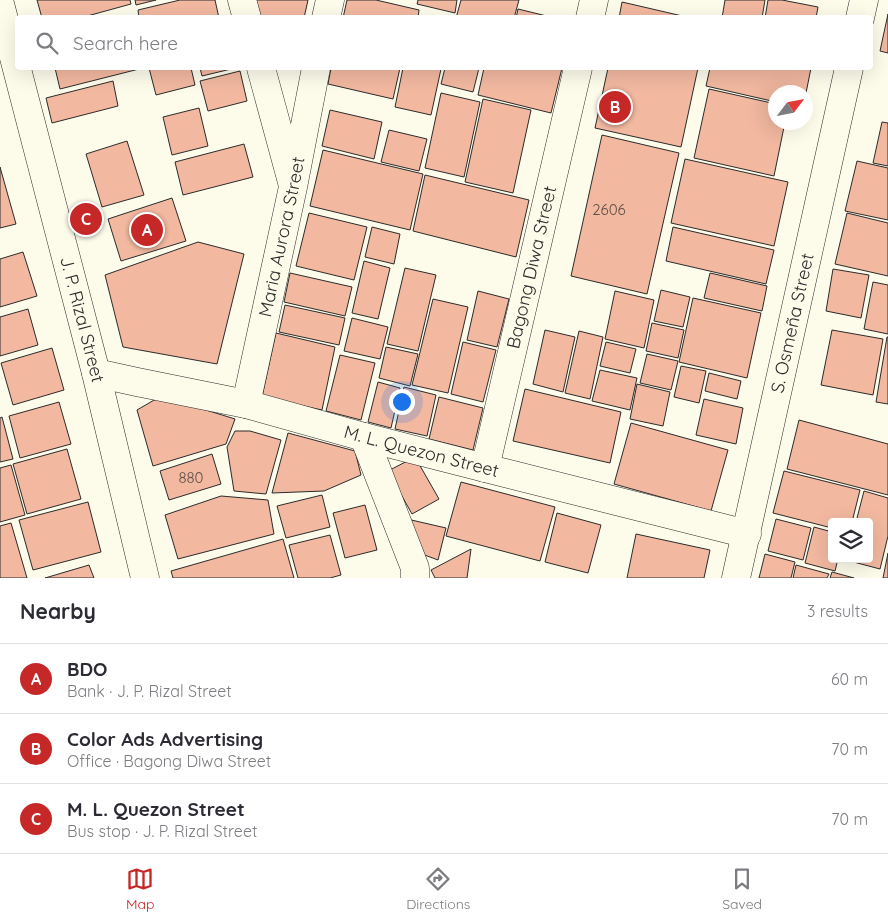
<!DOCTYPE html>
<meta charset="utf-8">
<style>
:root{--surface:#fff;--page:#f2f2f3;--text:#2b2b33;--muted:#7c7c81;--line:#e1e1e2;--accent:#c62828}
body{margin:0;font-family:Quicksand,sans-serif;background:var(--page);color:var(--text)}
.controls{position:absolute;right:15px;bottom:15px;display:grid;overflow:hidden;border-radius:5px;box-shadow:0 5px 20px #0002}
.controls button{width:45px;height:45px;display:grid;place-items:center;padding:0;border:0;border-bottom:1px solid var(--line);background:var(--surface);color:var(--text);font:25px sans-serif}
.compass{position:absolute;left:768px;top:85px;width:45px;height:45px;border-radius:50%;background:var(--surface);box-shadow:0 5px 20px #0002;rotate:58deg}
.you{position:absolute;left:401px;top:401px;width:18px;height:18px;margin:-12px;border:4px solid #fff;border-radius:50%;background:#1a73e8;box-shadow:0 0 0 8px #1a73e833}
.badge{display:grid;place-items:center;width:32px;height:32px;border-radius:50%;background:var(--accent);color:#fff;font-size:16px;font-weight:700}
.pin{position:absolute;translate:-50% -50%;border:2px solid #fff;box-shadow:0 1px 5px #0006}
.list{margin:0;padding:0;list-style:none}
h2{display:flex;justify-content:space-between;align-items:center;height:65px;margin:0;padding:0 20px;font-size:21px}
h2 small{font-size:16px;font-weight:400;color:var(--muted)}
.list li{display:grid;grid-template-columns:32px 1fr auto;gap:15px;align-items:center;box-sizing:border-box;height:70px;padding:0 20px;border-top:1px solid var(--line)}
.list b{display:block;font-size:19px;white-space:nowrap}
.list p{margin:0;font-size:16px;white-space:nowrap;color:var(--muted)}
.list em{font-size:16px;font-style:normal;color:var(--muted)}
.icon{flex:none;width:28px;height:28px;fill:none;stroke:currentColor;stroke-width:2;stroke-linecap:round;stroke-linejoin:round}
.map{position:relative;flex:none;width:888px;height:578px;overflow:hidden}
.search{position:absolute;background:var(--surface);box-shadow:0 5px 20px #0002;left:15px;right:15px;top:15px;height:55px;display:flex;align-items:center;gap:12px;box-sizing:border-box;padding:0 18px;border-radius:5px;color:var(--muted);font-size:19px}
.sheet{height:275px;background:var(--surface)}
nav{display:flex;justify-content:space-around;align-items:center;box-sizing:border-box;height:70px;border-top:1px solid var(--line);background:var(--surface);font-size:14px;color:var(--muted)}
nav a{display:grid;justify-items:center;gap:2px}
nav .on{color:var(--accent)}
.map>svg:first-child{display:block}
.building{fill:#f2b8a0;stroke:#2b2b2b}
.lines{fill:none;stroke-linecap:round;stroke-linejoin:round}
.minor-casing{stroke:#2b2b2b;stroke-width:29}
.tertiary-casing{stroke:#2b2b2b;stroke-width:29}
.secondary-casing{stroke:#2b2b2b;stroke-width:29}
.minor{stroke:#fdfbea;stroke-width:28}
.tertiary{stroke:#fdfbea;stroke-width:28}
.secondary{stroke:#fdfbea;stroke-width:28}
.labels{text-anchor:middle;stroke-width:4;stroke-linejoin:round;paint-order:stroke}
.number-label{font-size:15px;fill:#5d4e48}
.street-label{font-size:18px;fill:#2b2b2b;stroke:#fdfbea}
</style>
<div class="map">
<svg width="888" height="578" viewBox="0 0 888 578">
<rect width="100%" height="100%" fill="#fdfbea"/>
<g class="building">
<polygon points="37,0 130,0 131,4 80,18 42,18"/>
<polygon points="135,0 156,0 136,5"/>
<polygon points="180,0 215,0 219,18 139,18 138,10"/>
<polygon points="256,0 308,0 304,18 261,18"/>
<polygon points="347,0 376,0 419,10 418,18 343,18"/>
<polygon points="418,0 457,0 455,13 417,4"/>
<polygon points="461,0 519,0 514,18 456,18"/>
<polygon points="725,0 765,0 762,18 722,18"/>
<polygon points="768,0 782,0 818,7 816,18 765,18"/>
<polygon points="622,2 691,18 619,18"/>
<polygon points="518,9 555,18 516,18"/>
<polygon points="888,14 888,53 880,51"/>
<polygon points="55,68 143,68 60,89"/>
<polygon points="149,68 191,68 195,85 156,95"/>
<polygon points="200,68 230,68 231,69 202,76"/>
<polygon points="331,68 400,68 393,99 328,84"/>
<polygon points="403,68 436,68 441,69 431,115 395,107"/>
<polygon points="445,68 479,68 473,92 441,84"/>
<polygon points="484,68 562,68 551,113 478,95"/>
<polygon points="608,68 698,68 681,147 595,128"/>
<polygon points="710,68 811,68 806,93 776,92 776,102 706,86"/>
<polygon points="240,71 247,101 208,111 200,81"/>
<polygon points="113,81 118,106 52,123 46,98"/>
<polygon points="709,89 776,104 776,122 785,122 774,176 694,158"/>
<polygon points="441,93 480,102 464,177 425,168"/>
<polygon points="483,99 531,110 513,193 465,182"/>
<polygon points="199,108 208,146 172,155 163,117"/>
<polygon points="330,110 382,122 374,159 322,146"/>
<polygon points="882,122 888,123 888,166 873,163"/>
<polygon points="389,130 427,139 419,171 381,162"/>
<polygon points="602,135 679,153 647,294 571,276"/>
<polygon points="127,141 144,195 102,207 86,154"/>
<polygon points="244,144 253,177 183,195 175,162"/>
<polygon points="323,150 423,174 410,230 310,206"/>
<polygon points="685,159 788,182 774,246 671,223"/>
<polygon points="857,161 888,168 888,220 845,211"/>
<polygon points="0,167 16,224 0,228"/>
<polygon points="425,175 529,200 516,257 413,231"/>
<polygon points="172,198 186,241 121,261 108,219"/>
<polygon points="309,213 367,227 354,280 296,266"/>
<polygon points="847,213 888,223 888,276 835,264"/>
<polygon points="372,227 400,234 394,264 365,257"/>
<polygon points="673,227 774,250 766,284 666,261"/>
<polygon points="198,242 244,254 217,364 123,347 105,275"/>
<polygon points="23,252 37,296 0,307 0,259"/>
<polygon points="364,261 390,268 378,319 352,313"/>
<polygon points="405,268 436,275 418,351 387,344"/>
<polygon points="833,269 869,275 861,318 826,311"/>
<polygon points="290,273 352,287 345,316 284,302"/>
<polygon points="710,273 767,286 762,311 704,298"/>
<polygon points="873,282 888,285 888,334 864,329"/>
<polygon points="661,290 690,297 683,327 654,321"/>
<polygon points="478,291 509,299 497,347 467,340"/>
<polygon points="615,291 654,300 644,348 605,339"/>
<polygon points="693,298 761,313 747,378 679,362"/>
<polygon points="433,299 468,307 448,393 412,385"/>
<polygon points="285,305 345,318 339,345 279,332"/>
<polygon points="28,309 38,345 0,356 0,317"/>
<polygon points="352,318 388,327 380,359 344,351"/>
<polygon points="652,323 684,330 678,358 646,351"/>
<polygon points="545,330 575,337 563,392 533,384"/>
<polygon points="832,330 883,339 873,395 821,385"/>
<polygon points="579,331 603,337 590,399 565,393"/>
<polygon points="276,333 335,347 322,410 262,397"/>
<polygon points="887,337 888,337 888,404 876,402"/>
<polygon points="463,342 496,350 483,402 451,394"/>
<polygon points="606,342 636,349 630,373 600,366"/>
<polygon points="386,347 418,354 410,386 379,378"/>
<polygon points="52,348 64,390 13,405 1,363"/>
<polygon points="647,354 678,361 671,390 640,383"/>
<polygon points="340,355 375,363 361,420 326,411"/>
<polygon points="681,366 706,371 699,403 674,397"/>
<polygon points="600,370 637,378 630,410 592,401"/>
<polygon points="709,373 741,381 737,399 705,391"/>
<polygon points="378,382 400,388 391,428 368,422"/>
<polygon points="637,384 670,392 663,426 630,419"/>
<polygon points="404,387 436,395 427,436 395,429"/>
<polygon points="525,389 621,412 610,463 513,441"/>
<polygon points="161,396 235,419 226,444 153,466 137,410"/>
<polygon points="439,397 483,408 473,450 429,439"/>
<polygon points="704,399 743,408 736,444 696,435"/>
<polygon points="59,402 71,444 20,458 9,416"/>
<polygon points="2,417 13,459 0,462 0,418"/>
<polygon points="799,420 888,444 888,495 787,469"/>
<polygon points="631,423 728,450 711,511 614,484"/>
<polygon points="235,431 250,431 281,440 266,494 234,491 227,447"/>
<polygon points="288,433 355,451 361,475 324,491 272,493"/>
<polygon points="67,449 81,499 27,514 13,464"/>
<polygon points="212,454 221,484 169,500 160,471"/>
<polygon points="415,457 439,499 412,514 388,471"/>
<polygon points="11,465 25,515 0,522 0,468"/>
<polygon points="784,471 860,490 852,522 832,522 832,528 773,513"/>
<polygon points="461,482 555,507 540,561 446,536"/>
<polygon points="864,491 888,498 888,536 880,569 846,560 869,559 869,522 856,522"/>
<polygon points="322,495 330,527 286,538 277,506"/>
<polygon points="221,496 268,500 274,534 178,559 165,515"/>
<polygon points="88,502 101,552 33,570 19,520"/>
<polygon points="365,505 377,550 345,558 333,513"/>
<polygon points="557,513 601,525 588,573 545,562"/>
<polygon points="407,519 446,528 438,560 414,551"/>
<polygon points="776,519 811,528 803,560 768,551"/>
<polygon points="11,523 27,578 0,578 0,526"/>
<polygon points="814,527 832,532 832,559 838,559 835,571 805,563"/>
<polygon points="636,534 710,550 704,578 627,578"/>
<polygon points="330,535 341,575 330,578 298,578 289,545"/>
<polygon points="283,539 294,578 173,578 171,571"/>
<polygon points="471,549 467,578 435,578 431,570"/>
<polygon points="888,553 888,578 883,578"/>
<polygon points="765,554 795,562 791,578 759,578"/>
<polygon points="89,565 94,578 45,578"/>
<polygon points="796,565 829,574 827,578 793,578"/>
<polygon points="832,572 854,578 830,578"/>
</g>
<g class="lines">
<g class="minor-casing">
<g id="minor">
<polyline points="242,0 247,18"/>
<polyline points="326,18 330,0"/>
<polyline points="590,18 594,0"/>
<polyline points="261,68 292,182"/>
<path id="s1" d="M96,373l41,9 109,22 118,33 121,31 262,66"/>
<path id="s2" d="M246,404l47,-217 23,-119"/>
<polyline points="364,437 415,568 415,578"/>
<path id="s3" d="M485,468l93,-400"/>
</g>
</g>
<g class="tertiary-casing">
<g id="tertiary">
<polyline points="860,18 864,0"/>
<path id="s4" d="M736,578l113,-510"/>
</g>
</g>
<g class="secondary-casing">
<g id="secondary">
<path id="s5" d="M0,4l96,369 49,205"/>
</g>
</g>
<use href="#minor" class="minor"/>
<use href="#tertiary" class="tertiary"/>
<use href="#secondary" class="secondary"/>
</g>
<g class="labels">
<g class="number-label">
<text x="609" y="215">2606</text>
<text x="191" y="483">880</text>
</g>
<g class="street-label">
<text dy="6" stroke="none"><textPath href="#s2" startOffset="171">Maria Aurora Street</textPath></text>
<text dy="6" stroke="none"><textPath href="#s3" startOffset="206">Bagong Diwa Street</textPath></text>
<text dy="6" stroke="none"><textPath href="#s5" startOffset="326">J. P. Rizal Street</textPath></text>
<text dy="6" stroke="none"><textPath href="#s4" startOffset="261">S. Osmeña Street</textPath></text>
<text dy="6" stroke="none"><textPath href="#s1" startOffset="335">M. L. Quezon Street</textPath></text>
</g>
</g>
</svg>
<div class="controls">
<button><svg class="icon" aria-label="layers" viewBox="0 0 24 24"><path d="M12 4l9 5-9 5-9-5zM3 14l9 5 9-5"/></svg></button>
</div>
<svg class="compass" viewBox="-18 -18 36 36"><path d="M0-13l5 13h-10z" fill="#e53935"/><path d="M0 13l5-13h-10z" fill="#7c7c81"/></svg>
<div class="you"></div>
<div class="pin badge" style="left:147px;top:230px">A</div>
<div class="pin badge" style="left:615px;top:107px">B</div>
<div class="pin badge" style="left:86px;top:219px">C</div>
<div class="search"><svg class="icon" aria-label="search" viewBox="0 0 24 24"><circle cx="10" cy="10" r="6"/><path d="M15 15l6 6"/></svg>Search here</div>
</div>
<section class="sheet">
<h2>Nearby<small>3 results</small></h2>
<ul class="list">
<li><span class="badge">A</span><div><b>BDO</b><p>Bank · J. P. Rizal Street</p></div><em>60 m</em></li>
<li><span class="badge">B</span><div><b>Color Ads Advertising</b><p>Office · Bagong Diwa Street</p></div><em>70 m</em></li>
<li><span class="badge">C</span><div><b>M. L. Quezon Street</b><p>Bus stop · J. P. Rizal Street</p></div><em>70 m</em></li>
</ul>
</section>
<nav>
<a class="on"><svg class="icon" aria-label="map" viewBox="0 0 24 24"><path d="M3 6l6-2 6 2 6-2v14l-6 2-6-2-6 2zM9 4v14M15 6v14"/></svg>Map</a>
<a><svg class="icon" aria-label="directions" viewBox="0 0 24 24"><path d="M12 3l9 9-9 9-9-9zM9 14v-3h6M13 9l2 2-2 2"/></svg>Directions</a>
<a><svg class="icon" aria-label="saved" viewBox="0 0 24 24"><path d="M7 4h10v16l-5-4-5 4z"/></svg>Saved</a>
</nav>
